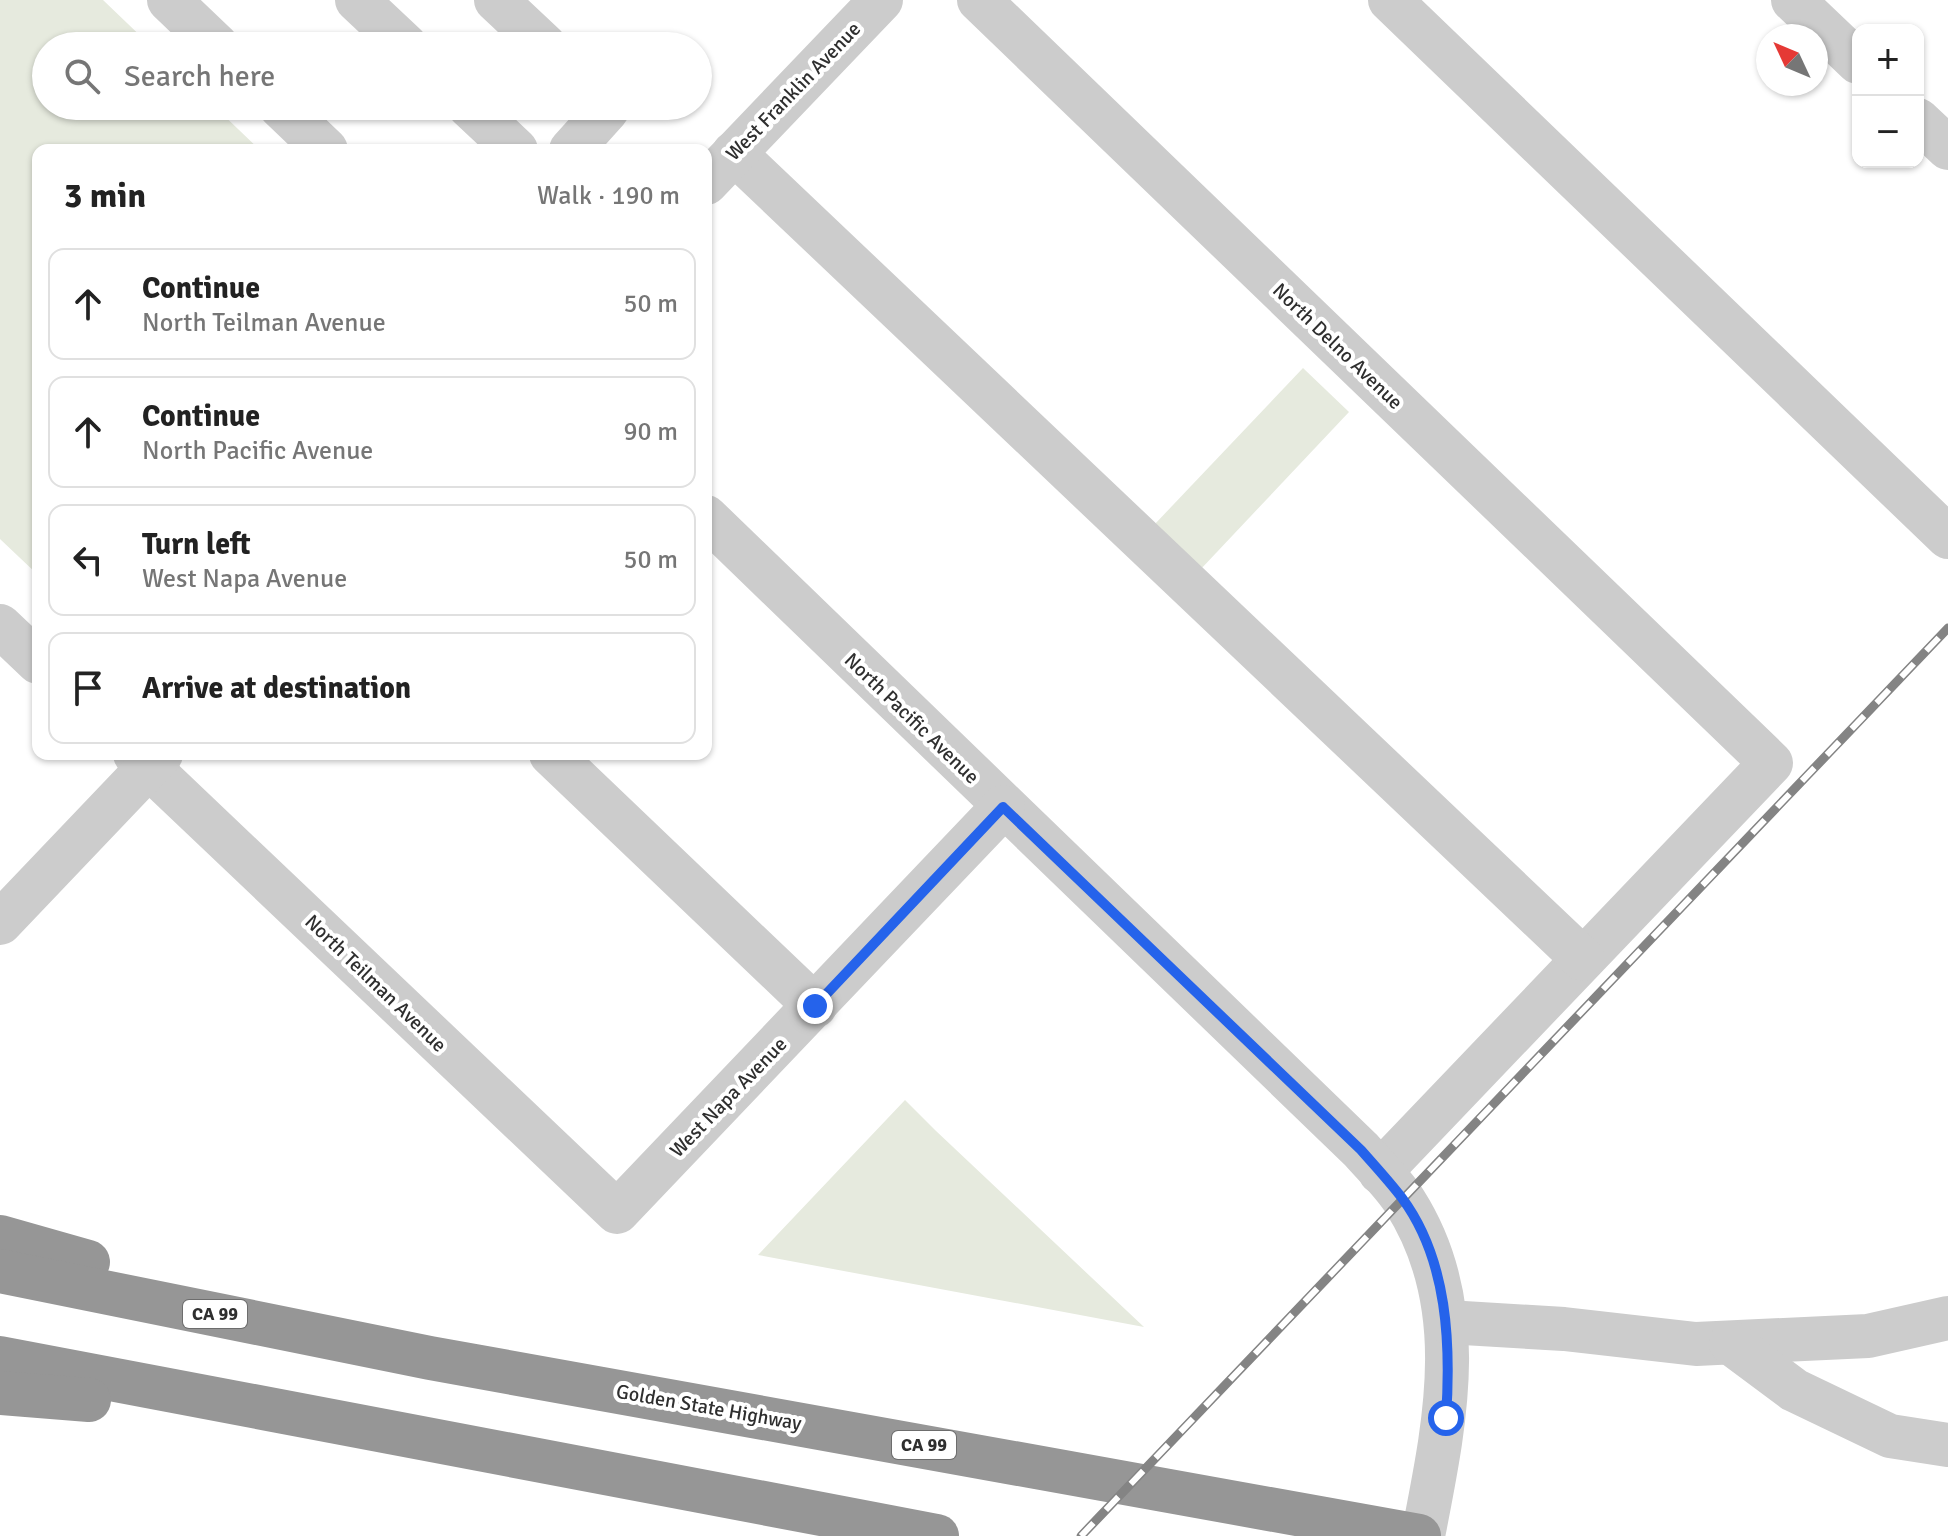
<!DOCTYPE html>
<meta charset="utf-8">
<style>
:root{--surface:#fff;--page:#f2f2f2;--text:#222;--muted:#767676;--line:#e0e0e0}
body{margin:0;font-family:Signika,sans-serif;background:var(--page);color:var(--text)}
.controls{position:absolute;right:24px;top:24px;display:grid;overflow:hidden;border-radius:16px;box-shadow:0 2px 6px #0004}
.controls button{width:72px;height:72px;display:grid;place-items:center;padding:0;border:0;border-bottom:2px solid var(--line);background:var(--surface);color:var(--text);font:40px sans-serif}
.compass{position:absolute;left:1756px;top:24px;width:72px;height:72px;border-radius:50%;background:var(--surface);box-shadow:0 2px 6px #0004;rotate:314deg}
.stop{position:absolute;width:24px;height:24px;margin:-18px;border:6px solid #2563eb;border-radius:50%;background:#fff}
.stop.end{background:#2563eb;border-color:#fff;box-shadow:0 2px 8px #0008}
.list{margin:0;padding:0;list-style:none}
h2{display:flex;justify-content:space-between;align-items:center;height:104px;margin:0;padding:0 32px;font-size:34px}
h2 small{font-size:26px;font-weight:400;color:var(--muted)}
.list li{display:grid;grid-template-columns:52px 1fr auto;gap:24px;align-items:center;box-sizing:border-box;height:112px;margin:0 16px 16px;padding:0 16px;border:2px solid var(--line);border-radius:16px}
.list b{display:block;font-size:30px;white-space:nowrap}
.list p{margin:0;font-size:26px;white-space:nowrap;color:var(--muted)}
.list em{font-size:26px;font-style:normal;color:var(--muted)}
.icon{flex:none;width:44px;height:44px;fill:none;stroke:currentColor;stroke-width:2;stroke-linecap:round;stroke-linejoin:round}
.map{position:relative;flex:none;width:1948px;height:1536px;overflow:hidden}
.search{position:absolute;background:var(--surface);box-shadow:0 2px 6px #0004;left:32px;top:32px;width:680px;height:88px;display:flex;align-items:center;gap:20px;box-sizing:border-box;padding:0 28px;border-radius:44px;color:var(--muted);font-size:30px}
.panel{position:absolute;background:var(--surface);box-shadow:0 2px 6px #0004;left:32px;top:144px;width:680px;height:616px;border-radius:16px}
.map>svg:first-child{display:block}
.green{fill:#e6eade}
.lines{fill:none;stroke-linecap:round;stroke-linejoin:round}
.minor{stroke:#ccc;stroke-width:44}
.highway{stroke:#969696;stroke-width:44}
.rail-casing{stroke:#848484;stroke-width:9}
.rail{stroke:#fff;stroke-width:6;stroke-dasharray:18;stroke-linecap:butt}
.route{stroke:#2563eb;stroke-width:10}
.labels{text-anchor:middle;stroke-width:8;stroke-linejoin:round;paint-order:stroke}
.shield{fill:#fff;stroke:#6d6d6d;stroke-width:2}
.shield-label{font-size:18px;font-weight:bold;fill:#2f2f2f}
.street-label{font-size:20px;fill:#2f2f2f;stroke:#fff}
</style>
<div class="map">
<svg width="1948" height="1536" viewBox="0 0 1948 1536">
<rect width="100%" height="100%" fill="#fff"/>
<g class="green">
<polygon points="0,0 103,0 151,46 46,46 46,106 214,106 260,150 38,150 38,575 0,539"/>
<polygon points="1303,368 1349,412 1200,570 1154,525"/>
<polygon points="905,1100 935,1130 1144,1327 758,1255"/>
</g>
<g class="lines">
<g class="minor">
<polyline points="169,0 217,46"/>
<polyline points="357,0 406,46"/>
<polyline points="496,0 545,46"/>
<polyline points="979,0 1771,763 1380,1172"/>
<polyline points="1390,0 1948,537"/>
<polyline points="1793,0 1858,62"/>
<polyline points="280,106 326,150"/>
<polyline points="469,106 516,150"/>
<polyline points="1918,120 1948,148"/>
<polyline points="571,150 607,110 606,106"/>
<polyline points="734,153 1583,959"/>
<polyline points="706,183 881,0"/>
<path d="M706,517l655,633c15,17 32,33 44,52 66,104 40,221 18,334"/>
<polyline points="0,626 38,662"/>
<polyline points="135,754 617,1212 1003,807"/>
<polyline points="551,754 815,1006"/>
<polyline points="0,923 161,754"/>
<polyline points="1447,1322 1564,1329 1696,1344 1868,1336 1948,1318"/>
<polyline points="1731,1343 1794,1390 1890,1436 1948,1445"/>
</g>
<g class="highway">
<polyline points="0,1237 88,1262"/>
<polyline points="0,1271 430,1358 1419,1536"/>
<polyline points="0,1358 937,1536"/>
<polyline points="0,1393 89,1400"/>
</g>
<g class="rail-casing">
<polyline id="rail" points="1081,1536 1948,628"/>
</g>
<use href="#rail" class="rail"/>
</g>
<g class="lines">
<path class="route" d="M815,1006l188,-199 358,343c14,16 28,31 41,48 46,62 49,147 44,220"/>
</g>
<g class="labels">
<g class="shield">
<rect x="183" y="1300" width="64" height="28" rx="6"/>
<rect x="892" y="1431" width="64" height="28" rx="6"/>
</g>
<g class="shield-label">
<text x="215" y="1320">CA 99</text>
<text x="924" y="1451">CA 99</text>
</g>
<g class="street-label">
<text transform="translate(793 91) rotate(-46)" y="7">West Franklin Avenue</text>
<text transform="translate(1338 346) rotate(44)" y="7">North Delno Avenue</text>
<text transform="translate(912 718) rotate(44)" y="7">North Pacific Avenue</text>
<text transform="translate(376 983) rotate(44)" y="7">North Teilman Avenue</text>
<text transform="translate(728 1097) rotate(-46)" y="7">West Napa Avenue</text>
<text transform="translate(709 1407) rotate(10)" y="7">Golden State Highway</text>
</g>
</g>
</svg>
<div class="controls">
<button>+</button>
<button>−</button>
</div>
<svg class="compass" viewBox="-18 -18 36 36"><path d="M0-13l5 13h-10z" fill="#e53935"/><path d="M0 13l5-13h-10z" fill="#767676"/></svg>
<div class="stop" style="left:1446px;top:1418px"></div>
<div class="stop end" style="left:815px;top:1006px"></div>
<div class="search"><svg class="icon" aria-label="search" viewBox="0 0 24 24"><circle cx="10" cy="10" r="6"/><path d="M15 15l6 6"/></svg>Search here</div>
<section class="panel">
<h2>3 min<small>Walk · 190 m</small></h2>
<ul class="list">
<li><svg class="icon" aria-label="ahead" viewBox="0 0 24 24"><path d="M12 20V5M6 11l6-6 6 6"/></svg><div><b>Continue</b><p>North Teilman Avenue</p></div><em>50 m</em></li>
<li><svg class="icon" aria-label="ahead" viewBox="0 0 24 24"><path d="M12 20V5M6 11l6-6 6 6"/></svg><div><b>Continue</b><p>North Pacific Avenue</p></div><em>90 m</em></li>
<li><svg class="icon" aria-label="left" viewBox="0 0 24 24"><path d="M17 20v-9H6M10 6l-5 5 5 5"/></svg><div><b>Turn left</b><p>West Napa Avenue</p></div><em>50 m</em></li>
<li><svg class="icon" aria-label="arrive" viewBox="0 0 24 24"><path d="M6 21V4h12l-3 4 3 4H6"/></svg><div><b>Arrive at destination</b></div></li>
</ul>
</section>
</div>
